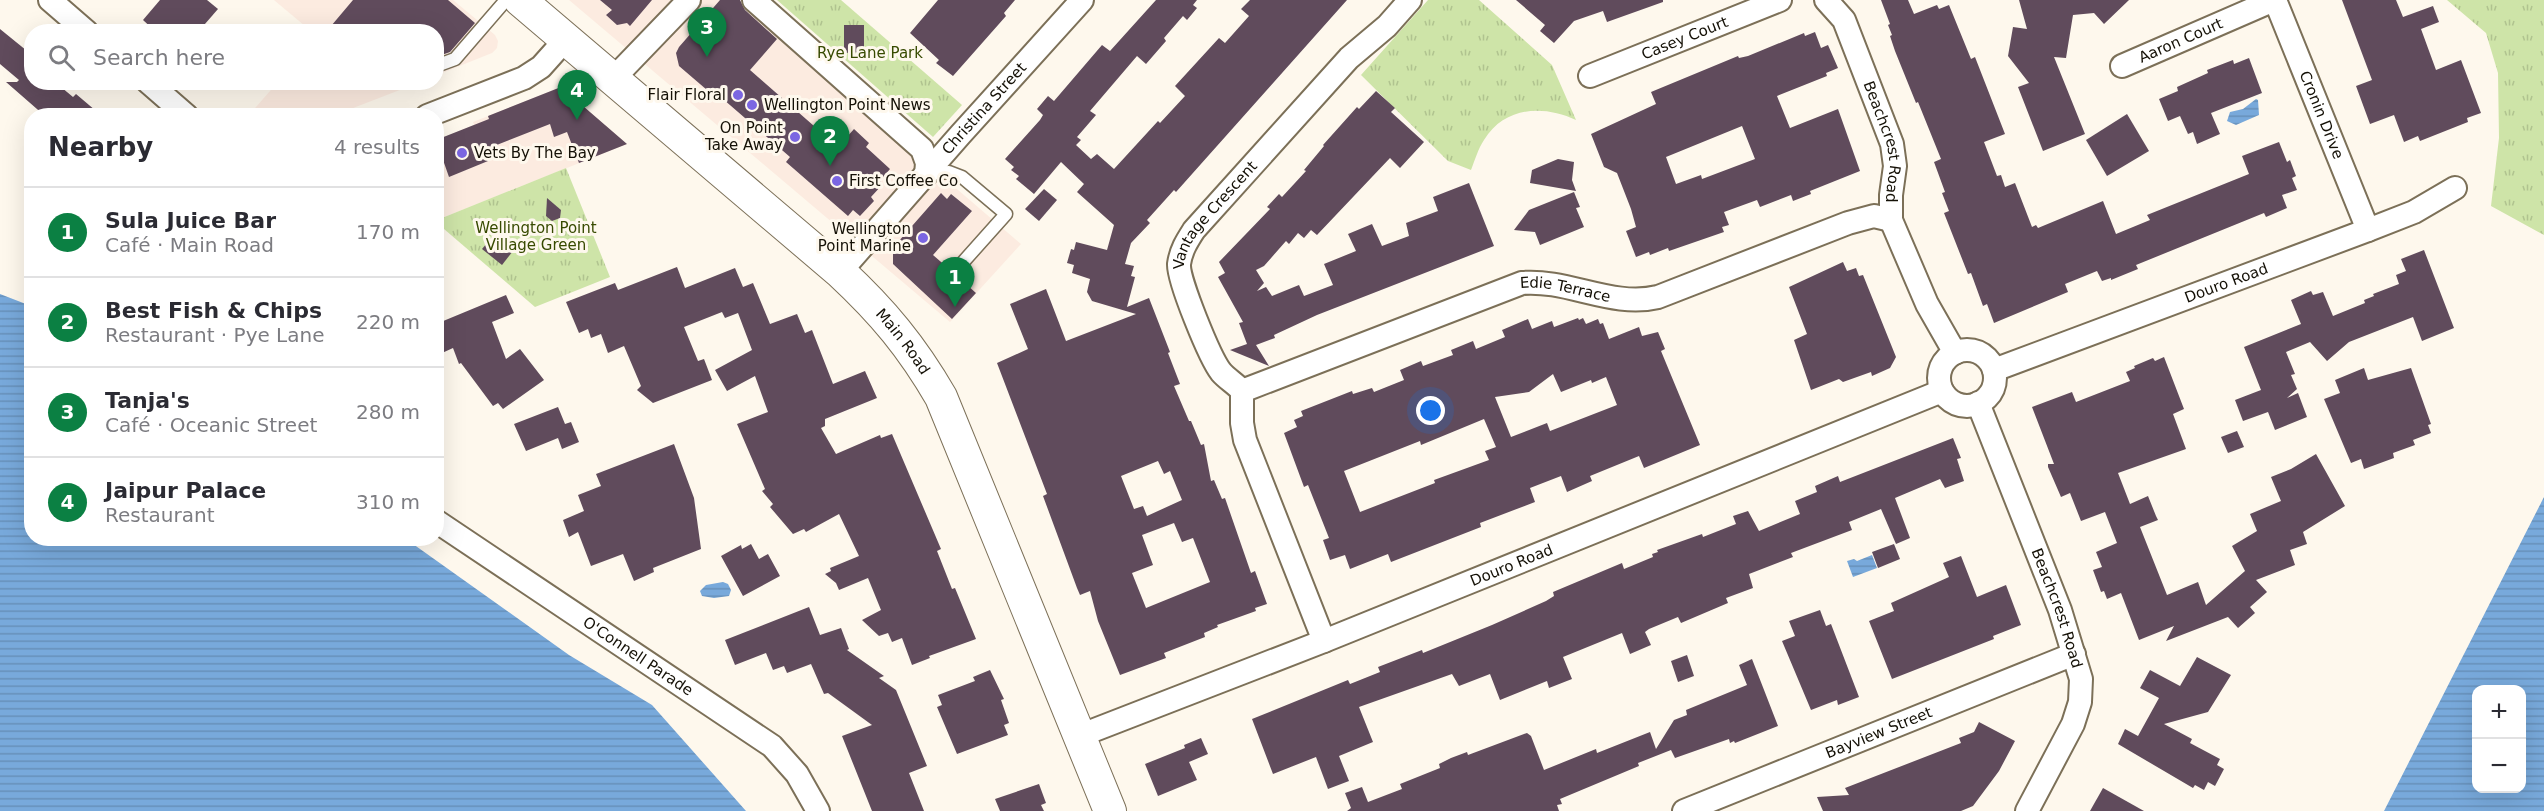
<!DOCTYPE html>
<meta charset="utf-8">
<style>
:root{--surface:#fff;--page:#f7f7f7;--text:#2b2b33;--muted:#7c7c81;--line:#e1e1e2;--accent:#0b8043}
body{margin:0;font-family:"DejaVu Sans",sans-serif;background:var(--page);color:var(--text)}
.controls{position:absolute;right:18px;bottom:18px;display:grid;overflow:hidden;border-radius:12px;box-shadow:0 6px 24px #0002}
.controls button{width:54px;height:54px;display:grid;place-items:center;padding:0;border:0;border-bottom:2px solid var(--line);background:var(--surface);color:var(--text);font:30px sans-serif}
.you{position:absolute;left:1431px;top:411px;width:21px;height:21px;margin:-15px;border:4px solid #fff;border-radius:50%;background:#1a73e8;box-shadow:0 0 0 9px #1a73e833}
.badge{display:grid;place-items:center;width:39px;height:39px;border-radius:50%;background:var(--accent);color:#fff;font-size:20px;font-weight:700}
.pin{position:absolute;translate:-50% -50px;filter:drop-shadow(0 2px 3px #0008)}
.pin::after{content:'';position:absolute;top:32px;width:21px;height:18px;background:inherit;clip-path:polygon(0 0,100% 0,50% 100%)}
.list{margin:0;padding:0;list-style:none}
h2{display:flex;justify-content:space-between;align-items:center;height:78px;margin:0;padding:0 24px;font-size:26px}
h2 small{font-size:20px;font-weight:400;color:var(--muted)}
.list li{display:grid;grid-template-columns:39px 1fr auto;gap:18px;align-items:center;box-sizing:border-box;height:90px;padding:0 24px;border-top:2px solid var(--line)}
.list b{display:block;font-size:22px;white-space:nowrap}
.list p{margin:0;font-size:20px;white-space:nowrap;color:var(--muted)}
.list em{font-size:20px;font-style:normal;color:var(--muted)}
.icon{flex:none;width:33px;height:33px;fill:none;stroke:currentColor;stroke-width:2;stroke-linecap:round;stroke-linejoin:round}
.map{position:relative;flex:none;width:2544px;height:811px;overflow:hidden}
.search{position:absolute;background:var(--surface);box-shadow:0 6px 24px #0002;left:24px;top:24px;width:420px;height:66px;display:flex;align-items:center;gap:15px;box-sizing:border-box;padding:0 21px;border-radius:24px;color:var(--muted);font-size:22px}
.panel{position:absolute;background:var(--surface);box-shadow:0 6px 24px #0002;left:24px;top:108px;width:420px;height:438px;border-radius:24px}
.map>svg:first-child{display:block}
.commercial{fill:#fcebe0}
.park{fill:url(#park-tufts)}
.water{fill:url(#water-rules);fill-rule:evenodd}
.building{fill:#604b5c;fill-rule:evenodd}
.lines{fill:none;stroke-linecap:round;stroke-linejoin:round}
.lane-casing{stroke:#7c7058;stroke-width:15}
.street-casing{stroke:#7c7058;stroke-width:26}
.secondary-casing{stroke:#7c7058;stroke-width:34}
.lane{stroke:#fff;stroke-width:12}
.street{stroke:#fff;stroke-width:22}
.secondary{stroke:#fff;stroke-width:32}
.poi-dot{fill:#7b66e2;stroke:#fef8ed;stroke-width:2}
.labels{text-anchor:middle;stroke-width:6;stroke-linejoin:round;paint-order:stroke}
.street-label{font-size:15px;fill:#141006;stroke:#fef8ed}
.park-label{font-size:15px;fill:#374a00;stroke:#fef8ed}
.poi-label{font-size:15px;fill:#141006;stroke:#fef8ed;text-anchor:end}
</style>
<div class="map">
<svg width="2544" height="811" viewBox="0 0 2544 811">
<defs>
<pattern id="park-tufts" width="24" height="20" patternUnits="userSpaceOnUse" patternTransform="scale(1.5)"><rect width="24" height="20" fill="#cee4a8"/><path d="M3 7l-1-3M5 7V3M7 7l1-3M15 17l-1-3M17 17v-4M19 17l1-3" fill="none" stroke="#b0c38f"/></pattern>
<pattern id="water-rules" width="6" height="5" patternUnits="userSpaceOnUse" patternTransform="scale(1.5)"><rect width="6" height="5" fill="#78a9db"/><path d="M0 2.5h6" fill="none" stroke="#6790ba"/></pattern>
</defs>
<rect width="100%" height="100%" fill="#fef8ed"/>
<g class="commercial">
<polygon points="274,0 453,0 495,35 498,41 497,48 492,53 437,75 436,32 311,31"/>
<polygon points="569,0 737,0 1021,244 950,322"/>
<polygon points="277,83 277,82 418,83 335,115 249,115"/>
<polygon points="561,87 627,144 437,220 437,140 474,125 473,122"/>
</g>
<g class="park">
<polygon points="777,0 841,0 962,105 933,137"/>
<path d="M1428,0h51l73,65 24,55c-32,-15 -71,-14 -92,20 -6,9 -9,20 -13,30l-23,-9 -87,-86z"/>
<polygon points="2447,0 2544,0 2544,235 2491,206 2499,138 2498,73 2486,33"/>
<polygon points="566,168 610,277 535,307 437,223 437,220"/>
</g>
<g class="water">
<polygon points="2256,99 2258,100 2259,115 2236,125 2227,121 2230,112 2243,109"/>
<polygon points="0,294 31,306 32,538 406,539 569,655 652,705 746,811 0,811"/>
<path d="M2544,497v314h-160zM2476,690h46v98h-46z"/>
<polygon points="1872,555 1877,568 1853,577 1847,561 1854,559 1857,561"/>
<polygon points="723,582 728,584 731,590 729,596 714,598 702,596 700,591 706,585"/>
</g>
<g class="building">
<polygon points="160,0 207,0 218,9 198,32 156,32 143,20"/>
<polygon points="353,0 448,0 475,23 450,52 436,57 436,32 326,32"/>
<polygon points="600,0 652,0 630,26 627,23 617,25 606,15 612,10"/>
<polygon points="720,0 740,0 745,10 777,39 750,70 838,147 854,129 869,143 866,147 890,169 880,181 882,185 871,197 874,201 860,216 853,210 848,216 786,162 790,157 723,99 721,102 679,66 676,53 679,47"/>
<polygon points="938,0 1015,0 1004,13 1006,16 953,76 936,63 939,60 910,33"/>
<path d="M1156,0h41l-4,5 4,3 -10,12 -4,-4 -19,22 2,3 -20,23 -9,-8 -47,55 6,4 -19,22 4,3 -5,5 15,14 6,-5 17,15 44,-48 2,2 25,-27 -10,-10 44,-48 6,5 24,-27 -8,-7 9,-9h97l-171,192 -2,-2 -27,30 3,3 -19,20 -6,21 9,2 -3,10 4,1 -8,30 22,-9 21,54 -2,1 12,31 -6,2 15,35h2l10,24 3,-1 7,37 3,-1 8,19 3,-1 26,75 4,-2 12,33 -12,4 1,3 -39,14 1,2 -14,6 1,4 -41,16 2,5 -46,17 -22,-54 -8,-30 -10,4 -3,-7 -34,-92 4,-2 -50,-131 31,-14 -18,-45 36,-15 20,52 70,-27 -44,-13 -5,-9 3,-13 -18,-6 2,-8 -7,-2 4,-14 3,1 2,-8 31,8 7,-25 -37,-33 7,-8 -23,-22 -27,32 -18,-15 3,-3 -8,-6 3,-3 -9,-8 35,-39 3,-5 -6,-6 11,-13 6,5 48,-56 8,6zM1158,461l6,13 6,-3 12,29 -35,16 -4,-10 -9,3 -13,-33zM1174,523l8,19 11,-4 17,44 -64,26 -14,-35 21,-8 -11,-30z"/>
<polygon points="1516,0 1663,0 1663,2 1607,22 1603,11 1574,21 1554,43 1540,31 1545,25"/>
<polygon points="1881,0 1908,0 1914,14 1937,5 1939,9 1949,5 1971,59 1975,57 2005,134 1984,142 1997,176 2001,175 2005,187 2015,183 2032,227 2036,225 2038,228 2103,201 2116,234 2150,220 2147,215 2249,174 2242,156 2279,142 2287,162 2290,160 2296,176 2292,178 2297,190 2282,195 2287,208 2266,217 2264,213 2136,265 2138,269 2111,280 2111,278 2102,281 2097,271 2065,284 2068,292 1994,323 1987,304 1983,306 1971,273 1968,274 1944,213 1949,211 1942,193 1945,192 1934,162 1941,159 1918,102 1916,103 1895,51 1890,36 1892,35 1888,25 1890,24"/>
<polygon points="2019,0 2129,0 2104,24 2094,13 2073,15 2066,58 2054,57 2085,134 2043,151 2018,87 2029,83 2008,56 2013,27 2027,29"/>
<polygon points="2342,0 2396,0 2403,17 2433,6 2439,22 2421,29 2436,70 2461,60 2481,113 2467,118 2468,122 2420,141 2418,136 2404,142 2394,115 2370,124 2356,86 2372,80"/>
<polygon points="844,25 864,25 864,52 844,53"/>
<polygon points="0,29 32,55 32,82 55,82 73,97 76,94 102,116 45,116 6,82 17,82 19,80 0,64"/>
<path d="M1815,32l6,16 7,-3 10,23 -12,5 1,3 -50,20 13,32 48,-19 22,62 -50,20 1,3 -18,7 -2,-6 -31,12 -3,-7 -33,12 5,13 -7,2 2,5 -55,19 -1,-3 -18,7 -1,-3 -13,5 -10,-26 10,-4 -5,-18 -14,-36 -13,-6 -13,-33 65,-30 -5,-12 87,-36 1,2 9,-2 56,-23 1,3zM1742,126l13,33 -53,20 -1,-4 -25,9 -10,-27z"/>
<polygon points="2249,58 2262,93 2211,113 2220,134 2197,144 2193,132 2188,134 2180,116 2168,121 2159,99 2178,91 2177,87 2208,73 2207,70 2233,60 2234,64"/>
<polygon points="561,87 627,144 579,163 567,132 554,137 550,124 484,150 488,161 449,177 436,140 489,119 488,116"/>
<polygon points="1376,91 1395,108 1391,112 1424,142 1400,168 1390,158 1317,235 1311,230 1304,238 1298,233 1289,244 1286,241 1264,266 1256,270 1264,283 1257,291 1266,287 1272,296 1299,285 1304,296 1333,285 1324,264 1356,251 1348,234 1372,224 1382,246 1409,236 1406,223 1438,211 1433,197 1469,183 1494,246 1317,315 1274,335 1275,338 1256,345 1269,366 1230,350 1247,344 1239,323 1243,322 1218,277 1225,273 1219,262 1270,209 1267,207 1279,194 1282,197 1306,171 1304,170 1324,146 1323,145 1357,107 1359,109"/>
<polygon points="2127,114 2149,151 2107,176 2086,140"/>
<polygon points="1558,159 1574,162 1572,180 1576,191 1530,183 1532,170"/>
<polygon points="1044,189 1057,200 1039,221 1025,209"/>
<polygon points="1574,192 1580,207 1576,208 1584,227 1540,245 1535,232 1514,230 1529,210"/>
<polygon points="941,193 947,199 951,194 972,211 933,255 948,268 950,276 959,278 976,293 952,319 893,264 893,252 898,242"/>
<polygon points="547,198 561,210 560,218 552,221 546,216"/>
<polygon points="493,236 513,251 502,265 482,249"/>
<polygon points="2424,250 2454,328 2422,341 2413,317 2349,342 2327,361 2310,342 2286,352 2295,374 2291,375 2297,389 2287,398 2298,393 2307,417 2275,430 2268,412 2243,421 2235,400 2261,390 2244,347 2301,324 2291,300 2311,291 2313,295 2323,292 2333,316 2365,303 2364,300 2374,296 2373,294 2399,284 2396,275 2406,271 2401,259"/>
<polygon points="1843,262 1847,271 1856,268 1859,276 1863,275 1896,357 1890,368 1872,376 1871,372 1843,382 1839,379 1811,390 1794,340 1807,334 1789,287"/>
<polygon points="677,267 685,288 735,268 743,287 753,283 770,324 797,314 805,333 812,330 833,384 865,371 877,398 825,419 825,426 821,428 836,454 880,435 881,438 892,434 941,549 937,551 952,589 955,588 976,639 929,656 930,658 912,665 902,638 892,642 888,633 879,636 862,620 881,610 868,578 839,590 836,583 825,574 831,571 830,568 859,556 839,514 806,532 804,529 793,534 770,507 773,504 762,491 765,489 737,424 768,412 755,376 727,391 715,370 752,350 738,313 725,318 722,312 684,327 698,361 704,359 712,380 653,403 637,390 641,386 624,346 608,353 601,334 591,338 588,329 579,333 566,302 615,283 618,290"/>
<polygon points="506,295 514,313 492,322 506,359 520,349 544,380 503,409 498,403 493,406 461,363 459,364 453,348 442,353 440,348 436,349 436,324"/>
<path d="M1578,318l1,2 4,-2 3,6 12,-5 2,5 3,-1 6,16 30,-12 3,9 16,-4 7,17 -4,2 39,94 -56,23 -5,-12 -49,20 2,5 -25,11 -6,-16 -31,12 5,14 -55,21 1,4 -90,35 -3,-8 -38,15 -5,-14 -15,5 -7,-20 6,-2 -21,-53 -4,2 -20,-54 13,-6 -3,-7 9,-4 -2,-5 51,-20 1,3 19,-6 2,4 30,-12 -4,-10 21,-9 2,5 30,-11 -2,-5 22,-9 3,8 29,-12 -3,-7 26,-11 4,10 20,-8 2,6zM1553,374l8,18 30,-12 1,3 14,-6 11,28 -67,26 -3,-8 -36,14 -16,-40 34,-5zM1484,419l12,28 -11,4 4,9 -55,20 1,3 -75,29 -16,-41 76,-30 1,4z"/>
<polygon points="2164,357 2184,409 2173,414 2186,449 2118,473 2130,504 2148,496 2156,516 2158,520 2140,527 2167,595 2198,582 2206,605 2245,571 2232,546 2257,531 2250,514 2281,501 2271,477 2291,469 2316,454 2345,506 2303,532 2307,544 2290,550 2295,565 2256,580 2267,592 2250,607 2255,613 2238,628 2228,617 2166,641 2174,626 2139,640 2121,593 2107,599 2104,591 2101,592 2093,570 2102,567 2096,552 2117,543 2105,512 2081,521 2070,493 2061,497 2048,467 2048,464 2054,464 2032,407 2072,392 2076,402 2130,381 2126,372 2135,368 2134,366 2153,358 2155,361"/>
<polygon points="2364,368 2368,380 2411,368 2431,424 2428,425 2431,433 2413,440 2415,445 2393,453 2394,458 2364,469 2361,459 2351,463 2324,399 2340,393 2335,380"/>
<polygon points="558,407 565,424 571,422 579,442 562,449 558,438 526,451 514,424"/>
<polygon points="2237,431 2244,447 2228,453 2221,437"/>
<polygon points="1953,438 1961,458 1957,459 1964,481 1945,488 1940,479 1895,498 1910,538 1896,544 1881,509 1849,522 1852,530 1791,553 1793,557 1749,574 1753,588 1726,598 1728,603 1681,623 1678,617 1649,629 1645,632 1651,645 1630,654 1622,633 1563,657 1572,679 1549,688 1547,681 1500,700 1490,674 1459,686 1452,674 1359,707 1373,742 1339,756 1349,781 1328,789 1316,757 1273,774 1252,719 1348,680 1350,684 1380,672 1378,667 1422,650 1423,653 1492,625 1546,601 1554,596 1553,592 1622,563 1624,569 1653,557 1652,554 1658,552 1657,550 1702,534 1703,537 1736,524 1733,516 1748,511 1759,531 1800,514 1795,501 1817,492 1815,486 1838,476 1840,482"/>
<polygon points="674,444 694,498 701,549 653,568 654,572 634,581 623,554 591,566 578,532 569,537 563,520 584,511 578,495 601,486 596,474"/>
<polygon points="751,544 759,559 768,554 780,576 743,596 721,556 741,545 742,549"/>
<polygon points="1894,544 1900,559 1878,568 1872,552"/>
<polygon points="1961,556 1977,597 2006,585 2021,625 1993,636 1994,639 1892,679 1869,621 1894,611 1891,603 1949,577 1943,563"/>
<polygon points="809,607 820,635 841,628 849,649 847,650 884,676 879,678 896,690 927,766 909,773 924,811 872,811 842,736 872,725 828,693 824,694 811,664 787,673 784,666 773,670 766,653 735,665 725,640"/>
<polygon points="1820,610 1826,626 1831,624 1859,697 1838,705 1837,700 1811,710 1782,641 1795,636 1789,621"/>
<polygon points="1687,655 1694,676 1678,682 1671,661"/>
<polygon points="2197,657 2231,675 2208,712 2164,724 2192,739 2190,743 2220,759 2217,765 2224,769 2215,786 2208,782 2204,790 2195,785 2193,788 2118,744 2125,729 2138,736 2159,698 2140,688 2150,670 2180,686"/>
<polygon points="1752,659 1778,726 1735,743 1734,741 1730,743 1729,739 1675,758 1671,750 1638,763 1639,766 1560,799 1562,804 1557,805 1559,811 1347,811 1351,808 1345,793 1362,787 1368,802 1402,789 1400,784 1440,768 1439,764 1451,758 1467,752 1468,755 1527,733 1531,736 1544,770 1596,749 1597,753 1650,732 1656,749 1674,720 1687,715 1686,710 1747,685 1739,665"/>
<polygon points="990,670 1004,699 1001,700 1009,723 1004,725 1008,735 957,754 937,707 942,705 938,695 975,681 973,677"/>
<polygon points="1979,722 2015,741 1999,771 1973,806 1961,811 1823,811 1817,797 1849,795 1845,788 1961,743 1959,738 1974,732"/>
<polygon points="1201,738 1208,754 1189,762 1197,780 1158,796 1145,764 1185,748 1184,745"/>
<polygon points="1039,784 1046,803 1041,805 1044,811 1000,811 995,799"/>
<polygon points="2103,788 2144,811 2090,811"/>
</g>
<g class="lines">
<g class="lane-casing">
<g id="lane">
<polyline points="436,66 455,59 506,0"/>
<polyline points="927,174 949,172 962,177 1006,214 956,270"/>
</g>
</g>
<g class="street-casing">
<g id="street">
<polyline points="50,0 87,32"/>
<polyline points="754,0 922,149 927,163 926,175"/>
<path id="s1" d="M1826,0l18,20 48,124 3,22 -4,29v25l36,84 28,49"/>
<path id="s2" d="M2275,0l93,230"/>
<path id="s3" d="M2122,66l152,-66"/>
<path id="s4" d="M1590,76l190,-76"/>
<polyline points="613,79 689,0"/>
<polyline points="148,82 187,116"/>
<polyline points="427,116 524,78 541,67 566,39"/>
<path id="s5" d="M840,272l120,-137 122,-135"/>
<circle cx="1967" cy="378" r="28"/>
<path id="s6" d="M1994,370l374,-140 46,-18 41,-24"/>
<path id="s7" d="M1242,391l280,-108c46,-4 90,25 136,14l190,-74 26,-7 17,4"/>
<path id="s8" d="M1978,403l82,207 21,69 -1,23 -7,22 -46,87"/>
<path id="s9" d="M436,521l336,225 25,28 21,37"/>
<path id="s10" d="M1324,641l-79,-201 -3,-17v-32c-6,-7 -15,-12 -21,-19 -11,-14 -43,-92 -42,-108 2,-14 8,-23 15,-34l155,-172 38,-32 23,-26"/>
<path id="s11" d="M1079,736l245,-95 618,-250"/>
<path id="s12" d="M1684,811l390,-157"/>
</g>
</g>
<g class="secondary-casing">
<g id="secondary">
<path id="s13" d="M520,0l320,272c43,40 72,75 101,125l169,414"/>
</g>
</g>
<use href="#lane" class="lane"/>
<use href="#street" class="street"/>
<use href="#secondary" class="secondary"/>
</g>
<g class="poi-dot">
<circle cx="738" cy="95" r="6"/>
<circle cx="752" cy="105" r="6"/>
<circle cx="795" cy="137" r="6"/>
<circle cx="462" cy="153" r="6"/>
<circle cx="837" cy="181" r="6"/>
<circle cx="923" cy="238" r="6"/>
</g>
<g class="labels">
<g class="street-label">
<text dy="5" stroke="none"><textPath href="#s4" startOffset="102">Casey Court</textPath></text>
<text dy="5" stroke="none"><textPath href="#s3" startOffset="64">Aaron Court</textPath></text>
<text dy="5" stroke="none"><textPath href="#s5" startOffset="218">Christina Street</textPath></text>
<text dy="5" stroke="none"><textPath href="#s2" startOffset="124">Cronin Drive</textPath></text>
<text dy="5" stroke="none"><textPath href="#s1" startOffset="156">Beachcrest Road</textPath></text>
<text dy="5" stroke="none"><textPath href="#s10" startOffset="471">Vantage Crescent</textPath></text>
<text dy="5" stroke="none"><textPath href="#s6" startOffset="248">Douro Road</textPath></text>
<text dy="5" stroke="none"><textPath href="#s7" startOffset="344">Edie Terrace</textPath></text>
<text dy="5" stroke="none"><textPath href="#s13" startOffset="514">Main Road</textPath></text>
<text dy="5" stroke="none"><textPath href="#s11" startOffset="465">Douro Road</textPath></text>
<text dy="5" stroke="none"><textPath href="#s8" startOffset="220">Beachcrest Road</textPath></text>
<text dy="5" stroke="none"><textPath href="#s9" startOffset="243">O'Connell Parade</textPath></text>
<text dy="5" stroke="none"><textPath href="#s12" startOffset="210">Bayview Street</textPath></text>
</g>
<g class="park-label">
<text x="870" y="58">Rye Lane Park</text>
<text x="536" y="233">Wellington Point<tspan x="536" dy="17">Village Green</tspan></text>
</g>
<g class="poi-label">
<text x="726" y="100">Flair Floral</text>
<text x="764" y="110" text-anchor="start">Wellington Point News</text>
<text x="783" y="133">On Point<tspan x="783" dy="17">Take Away</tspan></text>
<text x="474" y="158" text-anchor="start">Vets By The Bay</text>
<text x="849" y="186" text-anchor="start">First Coffee Co</text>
<text x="911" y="234">Wellington<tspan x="911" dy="17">Point Marine</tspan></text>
</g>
</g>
</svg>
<div class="controls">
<button>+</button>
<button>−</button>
</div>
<div class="you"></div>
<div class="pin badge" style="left:955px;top:307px">1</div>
<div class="pin badge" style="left:830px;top:166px">2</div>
<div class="pin badge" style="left:707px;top:57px">3</div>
<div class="pin badge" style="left:577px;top:120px">4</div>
<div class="search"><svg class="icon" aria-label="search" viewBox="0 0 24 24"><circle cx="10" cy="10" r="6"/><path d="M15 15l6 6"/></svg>Search here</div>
<section class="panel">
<h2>Nearby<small>4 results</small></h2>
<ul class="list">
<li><span class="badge">1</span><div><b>Sula Juice Bar</b><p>Café · Main Road</p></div><em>170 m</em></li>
<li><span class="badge">2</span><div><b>Best Fish &amp; Chips</b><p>Restaurant · Pye Lane</p></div><em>220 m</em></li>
<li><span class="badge">3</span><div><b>Tanja's</b><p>Café · Oceanic Street</p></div><em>280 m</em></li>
<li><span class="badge">4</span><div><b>Jaipur Palace</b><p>Restaurant</p></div><em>310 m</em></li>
</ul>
</section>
</div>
